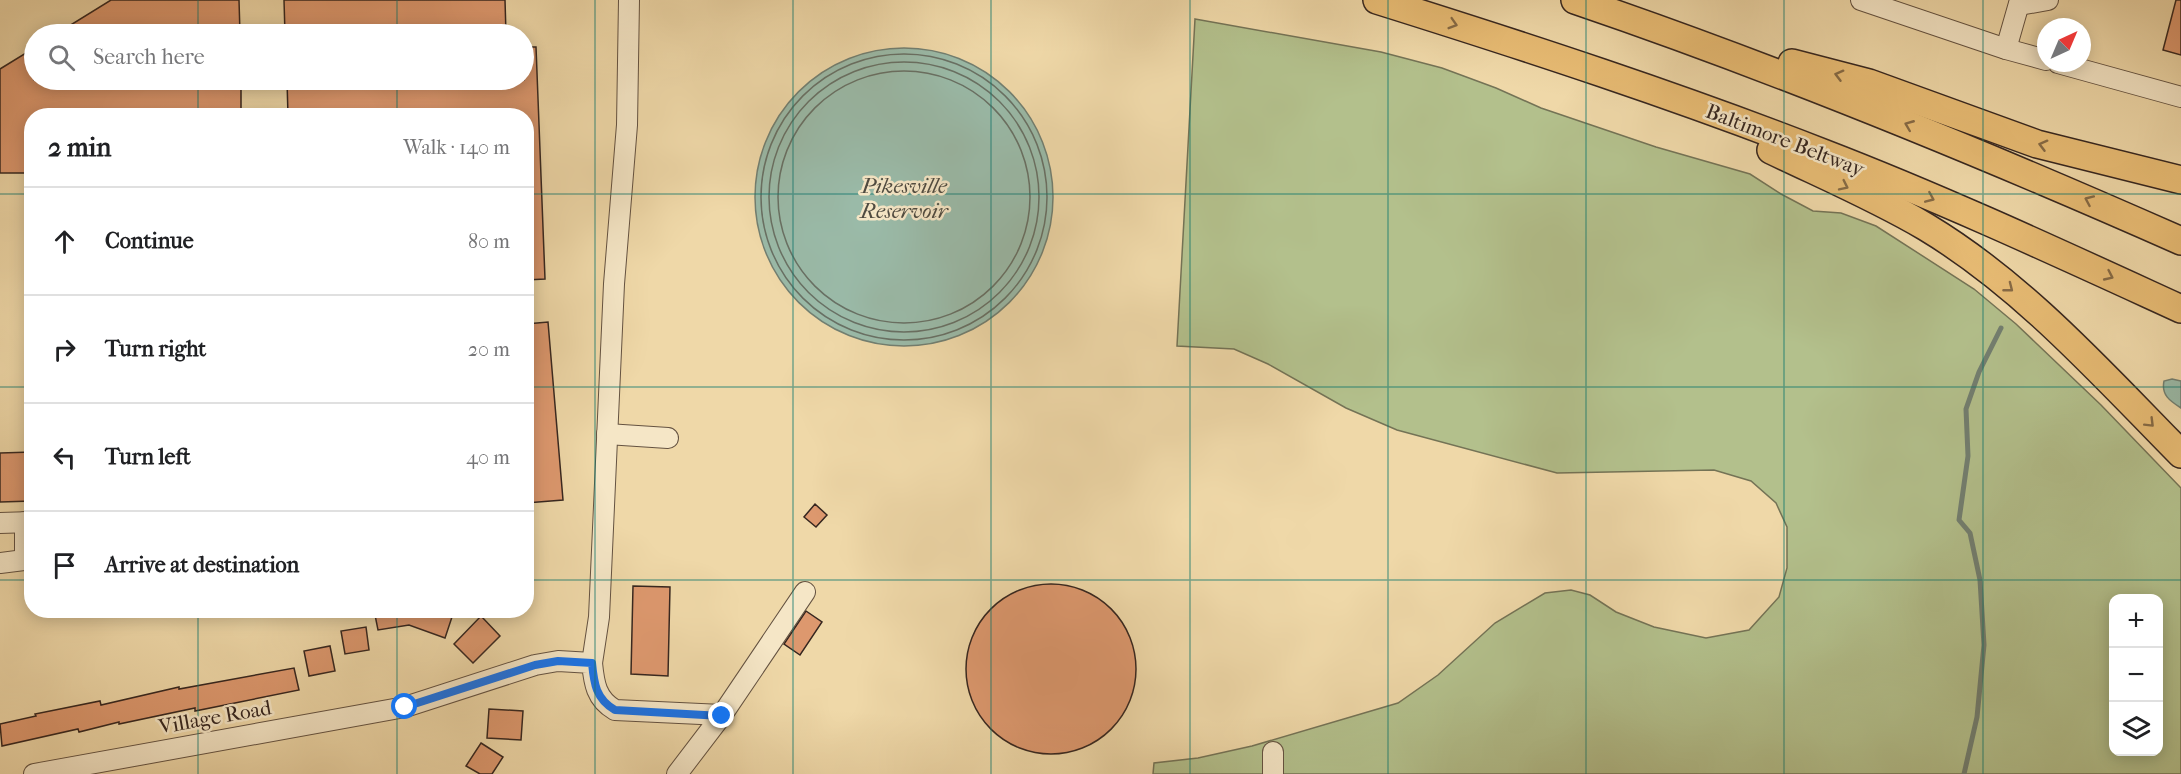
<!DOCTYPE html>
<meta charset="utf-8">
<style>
:root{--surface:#fff;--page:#f2f2f2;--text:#202124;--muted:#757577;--line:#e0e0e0}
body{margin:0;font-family:"IM FELL French Canon",serif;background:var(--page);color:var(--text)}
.controls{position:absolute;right:18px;bottom:18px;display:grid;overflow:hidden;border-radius:12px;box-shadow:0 3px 15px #0003}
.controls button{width:54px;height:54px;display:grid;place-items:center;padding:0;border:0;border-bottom:2px solid var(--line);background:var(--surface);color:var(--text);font:30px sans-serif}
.compass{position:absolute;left:2037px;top:18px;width:54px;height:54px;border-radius:50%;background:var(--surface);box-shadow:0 3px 15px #0003;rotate:44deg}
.stop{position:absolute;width:18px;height:18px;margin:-14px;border:4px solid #1a73e8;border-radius:50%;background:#fff}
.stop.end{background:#1a73e8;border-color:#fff;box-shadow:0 2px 6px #0008}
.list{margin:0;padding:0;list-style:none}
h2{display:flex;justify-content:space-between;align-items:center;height:78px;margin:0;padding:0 24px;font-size:26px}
h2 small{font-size:20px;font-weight:400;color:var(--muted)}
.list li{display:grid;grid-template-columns:39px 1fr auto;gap:18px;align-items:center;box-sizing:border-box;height:108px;padding:0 24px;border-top:2px solid var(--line)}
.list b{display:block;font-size:22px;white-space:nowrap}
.list em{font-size:20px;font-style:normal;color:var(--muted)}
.icon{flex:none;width:33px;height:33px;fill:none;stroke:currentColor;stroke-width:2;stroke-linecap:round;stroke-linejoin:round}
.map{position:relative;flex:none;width:2181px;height:774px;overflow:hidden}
.search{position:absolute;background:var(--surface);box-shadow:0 3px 15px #0003;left:24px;top:24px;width:510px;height:66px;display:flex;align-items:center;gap:15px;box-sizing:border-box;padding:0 21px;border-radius:33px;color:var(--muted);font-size:22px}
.panel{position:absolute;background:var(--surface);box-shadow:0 3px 15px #0003;left:24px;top:108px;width:510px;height:510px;border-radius:24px}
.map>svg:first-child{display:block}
.green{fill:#b3c08c;stroke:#747356;stroke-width:1.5;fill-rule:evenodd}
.water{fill:#9abaa8;stroke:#727f71;stroke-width:1.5}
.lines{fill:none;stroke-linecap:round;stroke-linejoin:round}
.shore{stroke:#687064;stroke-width:1.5}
.stream{stroke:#727f71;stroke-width:5}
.building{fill:#dd986e;stroke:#36261f;stroke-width:1.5}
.minor-casing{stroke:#645241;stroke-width:22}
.highway-casing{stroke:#36261f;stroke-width:30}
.minor{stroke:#f5e6c6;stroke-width:20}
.highway{stroke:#e8bc74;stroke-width:27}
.oneway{stroke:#866a45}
.route{stroke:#1a73e8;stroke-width:8}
.grid{fill:none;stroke:#0f766e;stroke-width:1.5;stroke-opacity:0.55}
.labels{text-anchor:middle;stroke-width:5;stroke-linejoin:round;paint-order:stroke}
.street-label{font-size:21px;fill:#36261f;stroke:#f5e6c6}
.water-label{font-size:22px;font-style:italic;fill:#4f4b41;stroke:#f5e6c6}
</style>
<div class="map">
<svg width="2181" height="774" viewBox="0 0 2181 774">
<rect width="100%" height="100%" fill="#efd8a8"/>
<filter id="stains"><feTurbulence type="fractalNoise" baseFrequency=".00333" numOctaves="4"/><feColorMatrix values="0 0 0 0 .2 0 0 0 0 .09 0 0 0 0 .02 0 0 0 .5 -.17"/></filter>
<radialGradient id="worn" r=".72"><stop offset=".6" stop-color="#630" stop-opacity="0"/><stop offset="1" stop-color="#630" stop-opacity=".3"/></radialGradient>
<path class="green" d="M1195,19l186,33 61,16 54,20 45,20 115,39 94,27 31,20 32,17 28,2 35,13 98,63 42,35 85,81 80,83v286h-1028l1,-11 44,-5 54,-12 146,-43 40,-28 57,-52 50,-30 26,-3 19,5 26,17 38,15 52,11 43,-8 30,-33 8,-29v-41l-11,-24 -25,-22 -37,-11 -157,3 -160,-43 -51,-22 -78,-44 -34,-15 -57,-3zM2114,598h44v154h-44z"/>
<g class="water">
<circle cx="904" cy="197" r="149"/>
<path d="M2172,379l9,2v27c-11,-7 -20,-13 -17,-27z"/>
</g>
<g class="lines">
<g class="shore">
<circle cx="904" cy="197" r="143"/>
<circle cx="904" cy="197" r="135"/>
<circle cx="904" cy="197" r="126"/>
</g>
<polyline class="stream" points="1964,774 1977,717 1984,645 1980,580 1970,533 1959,520 1968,456 1966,409 1979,372 2001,328"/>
</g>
<g class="building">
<polygon points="111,0 239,0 240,34 56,34"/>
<polygon points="284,0 505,0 506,34 285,34"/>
<polygon points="2176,0 2181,0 2181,55 2163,50"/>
<polygon points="524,47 536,47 545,279 526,280 526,116 288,116 287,80 524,80"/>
<polygon points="34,48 34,80 241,80 241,116 32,116 32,173 0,173 0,69"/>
<polygon points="548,322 563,500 526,503 526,324"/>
<polygon points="32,452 32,501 0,502 0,453"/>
<polygon points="815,504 827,515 816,527 804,517"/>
<circle cx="1051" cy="669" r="85"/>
<polygon points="633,586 670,587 668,676 631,674"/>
<polygon points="374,610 434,610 452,617 445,638 409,625 378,630"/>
<polygon points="806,611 822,622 800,655 784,644"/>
<polygon points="481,616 500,636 473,663 454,644"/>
<polygon points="366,627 369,650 345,654 341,631"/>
<polygon points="330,646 335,671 309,676 304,651"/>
<polygon points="294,668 299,690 195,711 195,708 119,724 119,722 79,732 78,729 2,746 0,724 36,716 35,714 100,701 101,705 179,687 179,689"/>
<polygon points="489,709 523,711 521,740 487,738"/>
<polygon points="481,743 503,757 492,774 480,774 466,766"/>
</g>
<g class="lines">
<g class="minor-casing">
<g id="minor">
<polyline points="1861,0 2006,49 2046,60"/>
<polyline points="2019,5 2048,0"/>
<polyline points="2006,49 2020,0"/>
<polyline points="2058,63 2181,97"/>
<polyline points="607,434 668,438"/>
<polyline points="25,522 25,560"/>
<polyline points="0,523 32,522"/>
<polyline points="0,563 32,559"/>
<polyline points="592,663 599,617 614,284 627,125 629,0"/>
<path d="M34,774l371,-67 130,-42 23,-4 34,2c2,20 4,36 23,47l107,5"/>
<polyline points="677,774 722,715 805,592"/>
<polyline points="1273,774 1273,752"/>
</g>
</g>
<g class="highway-casing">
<g id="highway">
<path d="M1377,0c150,47 300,96 446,153 122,47 240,102 358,156"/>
<path d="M1575,0c206,70 407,153 606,241"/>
<polyline points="1792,63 1869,83 2037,144 2181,180"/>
<path d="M1771,150c52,25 106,48 155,77 98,59 176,147 255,227"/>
</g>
</g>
<use href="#minor" class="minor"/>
<use href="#highway" class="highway"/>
</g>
<defs><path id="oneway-chevron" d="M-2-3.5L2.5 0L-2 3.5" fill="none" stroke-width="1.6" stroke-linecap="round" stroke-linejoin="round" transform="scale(1.5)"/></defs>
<g class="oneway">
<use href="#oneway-chevron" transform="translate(1453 24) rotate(17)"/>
<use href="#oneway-chevron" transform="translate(1839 75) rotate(-165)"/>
<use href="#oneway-chevron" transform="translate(1909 125) rotate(-158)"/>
<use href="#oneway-chevron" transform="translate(2043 145) rotate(-165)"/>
<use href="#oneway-chevron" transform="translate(1844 186) rotate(26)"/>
<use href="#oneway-chevron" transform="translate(1930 198) rotate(23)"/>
<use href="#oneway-chevron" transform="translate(2089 200) rotate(-156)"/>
<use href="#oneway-chevron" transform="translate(2109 276) rotate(25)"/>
<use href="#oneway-chevron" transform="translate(2009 288) rotate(38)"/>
<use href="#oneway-chevron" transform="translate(2150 423) rotate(45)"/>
</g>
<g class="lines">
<path class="route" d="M405,707l130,-42 23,-4 34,2c2,21 4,36 23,47l107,6"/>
</g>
<path class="grid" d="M198,0v34M397,0v34M595,0v774M793,0v774M991,0v774M1190,0v774M1388,0v774M1586,0v774M1784,0v774M1983,0v774M198,80v36M397,80v36M0,194h32M526,194h1655M0,387h32M526,387h1655M0,580h32M526,580h1655M198,610v164M397,610v164"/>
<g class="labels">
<g class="street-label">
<text transform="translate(1785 140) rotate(21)" y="7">Baltimore Beltway</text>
<text transform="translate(215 717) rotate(-10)" y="7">Village Road</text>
</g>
<g class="water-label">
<text x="904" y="193">Pikesville<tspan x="904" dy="25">Reservoir</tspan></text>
</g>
</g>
<rect width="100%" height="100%" filter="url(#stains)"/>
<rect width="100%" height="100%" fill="url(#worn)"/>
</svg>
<div class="controls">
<button>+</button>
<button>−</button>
<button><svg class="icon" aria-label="layers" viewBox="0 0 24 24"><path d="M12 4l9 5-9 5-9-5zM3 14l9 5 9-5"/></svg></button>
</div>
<svg class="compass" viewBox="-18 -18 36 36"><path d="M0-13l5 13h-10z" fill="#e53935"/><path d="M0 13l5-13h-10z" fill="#757577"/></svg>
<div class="stop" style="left:405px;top:707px"></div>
<div class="stop end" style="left:722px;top:716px"></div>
<div class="search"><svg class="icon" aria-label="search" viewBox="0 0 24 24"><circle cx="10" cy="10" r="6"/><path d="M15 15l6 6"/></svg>Search here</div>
<section class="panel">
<h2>2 min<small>Walk · 140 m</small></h2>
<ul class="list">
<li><svg class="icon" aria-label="ahead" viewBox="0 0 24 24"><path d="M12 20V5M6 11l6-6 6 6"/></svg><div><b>Continue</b></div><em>80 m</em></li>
<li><svg class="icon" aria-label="right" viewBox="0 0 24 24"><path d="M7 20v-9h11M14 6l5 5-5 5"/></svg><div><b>Turn right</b></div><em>20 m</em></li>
<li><svg class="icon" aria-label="left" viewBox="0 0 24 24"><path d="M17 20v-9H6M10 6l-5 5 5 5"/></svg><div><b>Turn left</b></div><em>40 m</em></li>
<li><svg class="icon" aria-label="arrive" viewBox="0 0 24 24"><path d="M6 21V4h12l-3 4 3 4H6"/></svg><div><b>Arrive at destination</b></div></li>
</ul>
</section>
</div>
